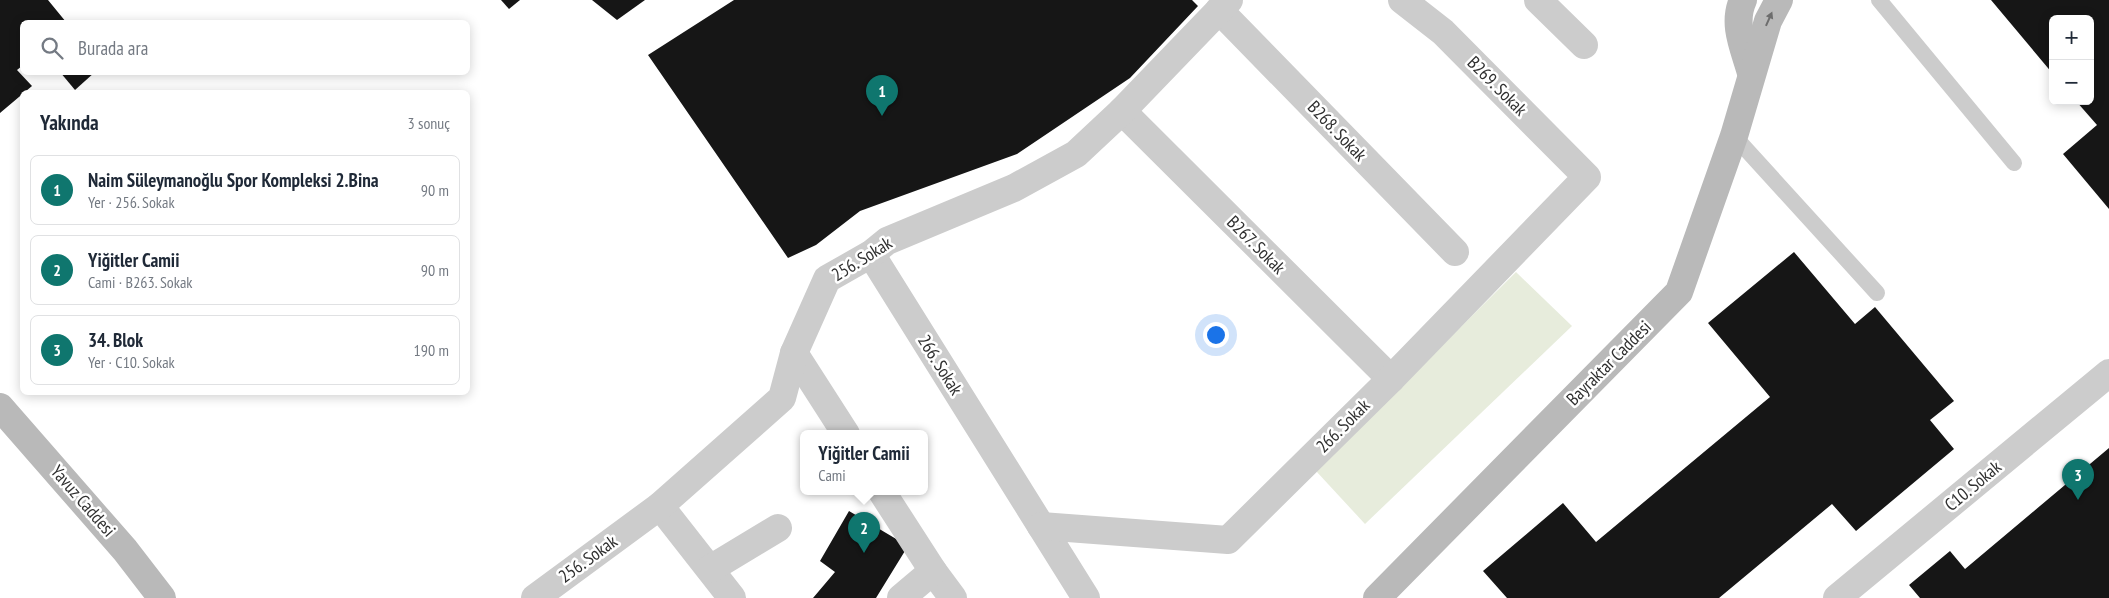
<!DOCTYPE html>
<html lang="tr">
<meta charset="utf-8">
<style>
:root{--surface:#fff;--page:#f6f6f7;--text:#1f2937;--muted:#747a83;--line:#e0e1e3;--accent:#0f766e}
body{margin:0;font-family:"PT Sans Narrow",sans-serif;background:var(--page);color:var(--text)}
.controls{position:absolute;right:15px;top:15px;display:grid;overflow:hidden;border-radius:8px;box-shadow:0 2px 12px #0003}
.controls button{width:45px;height:45px;display:grid;place-items:center;padding:0;border:0;border-bottom:1px solid var(--line);background:var(--surface);color:var(--text);font:25px sans-serif}
.you{position:absolute;left:1215px;top:334px;width:18px;height:18px;margin:-12px;border:4px solid #fff;border-radius:50%;background:#1a73e8;box-shadow:0 0 0 8px #1a73e833}
.badge{display:grid;place-items:center;width:32px;height:32px;border-radius:50%;background:var(--accent);color:#fff;font-size:16px;font-weight:700}
.pin{position:absolute;translate:-50% -41px;filter:drop-shadow(0 1px 2px #0008)}
.pin::after{content:'';position:absolute;top:26px;width:18px;height:15px;background:inherit;clip-path:polygon(0 0,100% 0,50% 100%)}
.popup{position:absolute;left:800px;top:430px;width:128px;height:65px;box-sizing:border-box;display:grid;place-content:center;border-radius:8px;background:var(--surface);filter:drop-shadow(0 1px 4px #0005);font-size:16px;white-space:nowrap;color:var(--muted)}
.popup b{font-size:19px;color:var(--text)}
.popup::after{content:'';position:absolute;left:50%;top:100%;margin-left:-10px;border:10px solid transparent;border-top-color:var(--surface)}
.list{margin:0;padding:0;list-style:none}
h2{display:flex;justify-content:space-between;align-items:center;height:65px;margin:0;padding:0 20px;font-size:21px}
h2 small{font-size:16px;font-weight:400;color:var(--muted)}
.list li{display:grid;grid-template-columns:32px 1fr auto;gap:15px;align-items:center;box-sizing:border-box;height:70px;margin:0 10px 10px;padding:0 10px;border:1px solid var(--line);border-radius:8px}
.list b{display:block;font-size:19px;white-space:nowrap}
.list p{margin:0;font-size:16px;white-space:nowrap;color:var(--muted)}
.list em{font-size:16px;font-style:normal;color:var(--muted)}
.icon{flex:none;width:28px;height:28px;fill:none;stroke:currentColor;stroke-width:2;stroke-linecap:round;stroke-linejoin:round}
.map{position:relative;flex:none;width:2109px;height:598px;overflow:hidden}
.search{position:absolute;background:var(--surface);box-shadow:0 2px 12px #0003;left:20px;top:20px;width:450px;height:55px;display:flex;align-items:center;gap:12px;box-sizing:border-box;padding:0 18px;border-radius:8px;color:var(--muted);font-size:19px}
.panel{position:absolute;background:var(--surface);box-shadow:0 2px 12px #0003;left:20px;top:90px;width:450px;height:305px;border-radius:8px}
.map>svg:first-child{display:block}
.green{fill:#e7ecdc}
.building{fill:#161616}
.lines{fill:none;stroke-linecap:round;stroke-linejoin:round}
.service{stroke:#ccc;stroke-width:16}
.minor{stroke:#ccc;stroke-width:28}
.secondary{stroke:#b9b9b9;stroke-width:28}
.oneway{fill:#6d6d6d}
.labels{text-anchor:middle;stroke-width:5;stroke-linejoin:round;paint-order:stroke}
.street-label{font-size:18px;fill:#2f2f2f;stroke:#fff}
</style>
<div class="map">
<svg width="2109" height="598" viewBox="0 0 2109 598">
<rect width="100%" height="100%" fill="#fff"/>
<polygon class="green" points="1516,272 1572,326 1365,524 1316,471"/>
<g class="building">
<polygon points="0,0 48,0 66,22 22,22 22,66 17,70 32,86 0,113"/>
<polygon points="501,0 520,0 509,9"/>
<polygon points="592,0 645,0 617,20"/>
<polygon points="734,0 1192,0 1198,6 1130,78 1017,154 860,211 816,245 788,258 648,55"/>
<polygon points="1991,0 2109,0 2109,209 2063,154 2097,125 2076,101 2090,101 2090,19 2053,19 2053,74"/>
<polygon points="60,72 95,72 75,90"/>
<polygon points="1794,252 1855,324 1875,307 1954,401 1930,420 1954,449 1856,531 1832,504 1719,598 1507,598 1483,571 1563,503 1596,542 1770,397 1708,323"/>
<polygon points="2109,448 2109,598 1920,598 1909,585 1950,551 1965,569"/>
<polygon points="849,511 908,546 876,598 813,598 835,572 820,561"/>
</g>
<g class="lines">
<g class="service">
<polyline points="1879,0 2014,163"/>
<polyline points="1734,136 1877,293"/>
</g>
<g class="minor">
<polyline points="1538,0 1584,45"/>
<polyline points="1219,10 1455,252"/>
<polyline points="1122,111 1391,379"/>
<polyline points="871,254 1086,598"/>
<polyline points="794,353 846,434"/>
<polyline points="882,492 933,571 953,598"/>
<polyline points="660,506 732,598"/>
<polyline points="1041,526 1228,540 1391,379 1587,177 1443,32 1402,0"/>
<polyline points="710,569 778,528"/>
<polyline points="535,598 660,506 782,398 794,353 827,279 871,254 887,241 1014,188 1076,154 1122,111 1229,0"/>
<polyline points="901,598 933,571"/>
<polyline points="1837,598 2109,373"/>
</g>
<g class="secondary">
<path d="M1743,0c-11,24 1,48 8,73"/>
<polyline points="0,407 125,550 162,598"/>
<polyline points="1377,598 1679,292 1734,136 1768,21 1779,0"/>
</g>
</g>
<defs><path id="oneway-solid" d="M-6-.8H1V-3.2L6.5 0L1 3.2V.8H-6Z" transform="scale(1.25)"/></defs>
<use class="oneway" href="#oneway-solid" transform="translate(1769 19) rotate(-66)"/>
<g class="labels">
<g class="street-label">
<text transform="translate(1497 86) rotate(45)" y="6">B269. Sokak</text>
<text transform="translate(1337 131) rotate(46)" y="6">B268. Sokak</text>
<text transform="translate(1256 245) rotate(45)" y="6">B267. Sokak</text>
<text transform="translate(862 259) rotate(-32)" y="6">256. Sokak</text>
<text transform="translate(1609 363) rotate(-45)" y="6">Bayraktar Caddesi</text>
<text transform="translate(940 365) rotate(58)" y="6">266. Sokak</text>
<text transform="translate(1343 426) rotate(-45)" y="6">266. Sokak</text>
<text transform="translate(1973 486) rotate(-40)" y="6">C10. Sokak</text>
<text transform="translate(83 501) rotate(49)" y="6">Yavuz Caddesi</text>
<text transform="translate(588 559) rotate(-36)" y="6">256. Sokak</text>
</g>
</g>
</svg>
<div class="controls">
<button>+</button>
<button>−</button>
</div>
<div class="you"></div>
<div class="pin badge" style="left:882px;top:116px">1</div>
<div class="pin badge" style="left:864px;top:553px">2</div>
<div class="popup"><b>Yiğitler Camii</b>Cami</div>
<div class="pin badge" style="left:2078px;top:500px">3</div>
<div class="search"><svg class="icon" aria-label="search" viewBox="0 0 24 24"><circle cx="10" cy="10" r="6"/><path d="M15 15l6 6"/></svg>Burada ara</div>
<section class="panel">
<h2>Yakında<small>3 sonuç</small></h2>
<ul class="list">
<li><span class="badge">1</span><div><b>Naim Süleymanoğlu Spor Kompleksi 2.Bina</b><p>Yer · 256. Sokak</p></div><em>90 m</em></li>
<li><span class="badge">2</span><div><b>Yiğitler Camii</b><p>Cami · B263. Sokak</p></div><em>90 m</em></li>
<li><span class="badge">3</span><div><b>34. Blok</b><p>Yer · C10. Sokak</p></div><em>190 m</em></li>
</ul>
</section>
</div>
